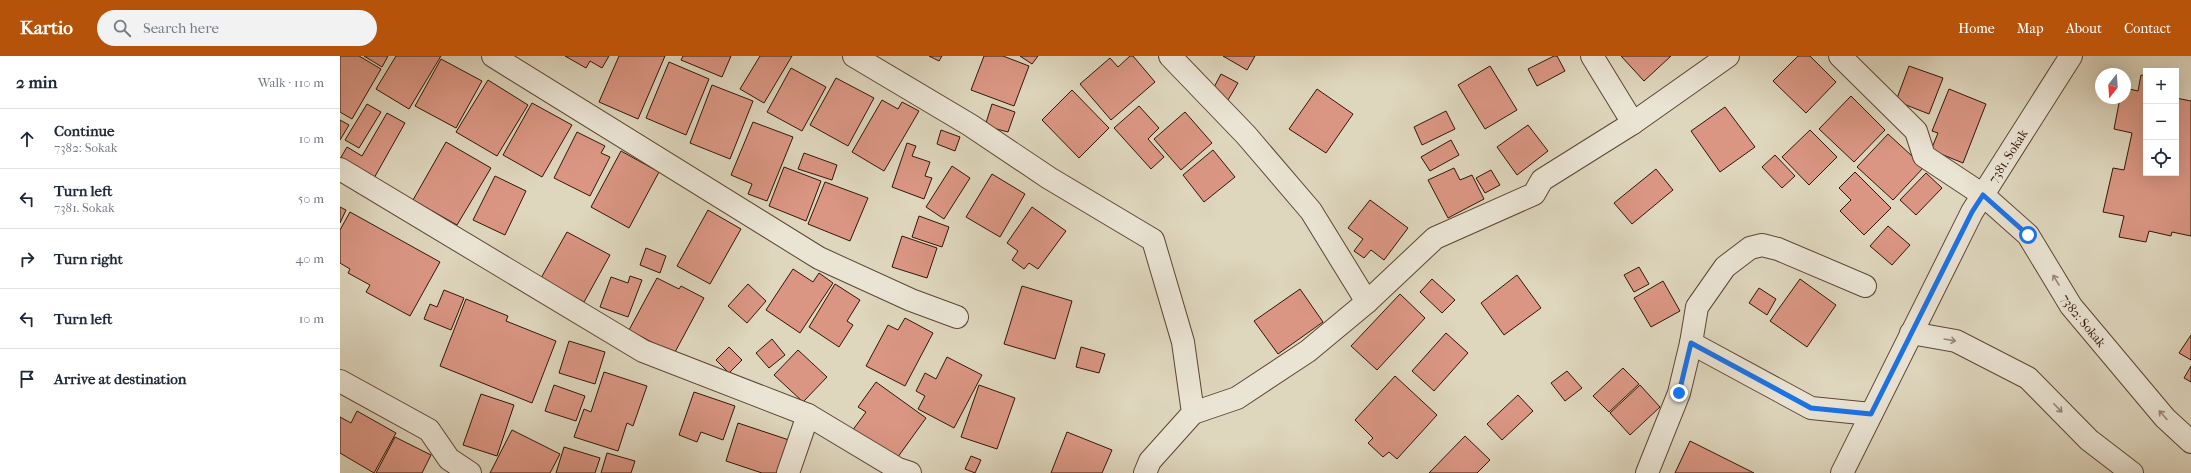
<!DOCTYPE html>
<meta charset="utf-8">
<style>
:root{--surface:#fff;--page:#f2f2f3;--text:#1f2937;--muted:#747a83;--line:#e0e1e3;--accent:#b45309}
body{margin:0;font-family:"IM FELL French Canon",serif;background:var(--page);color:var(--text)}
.controls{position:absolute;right:12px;top:12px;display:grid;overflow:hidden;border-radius:0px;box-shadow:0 4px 16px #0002}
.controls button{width:36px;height:36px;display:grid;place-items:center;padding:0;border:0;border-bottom:1px solid var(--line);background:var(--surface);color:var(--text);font:20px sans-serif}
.compass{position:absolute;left:1755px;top:12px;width:36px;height:36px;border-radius:50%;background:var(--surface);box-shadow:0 4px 16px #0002;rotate:197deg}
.stop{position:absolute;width:12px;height:12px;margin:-9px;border:3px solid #1a73e8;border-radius:50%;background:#fff}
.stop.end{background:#1a73e8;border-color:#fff;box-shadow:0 1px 4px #0008}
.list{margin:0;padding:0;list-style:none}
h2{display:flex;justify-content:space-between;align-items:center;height:52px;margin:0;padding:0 16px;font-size:17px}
h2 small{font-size:13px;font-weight:400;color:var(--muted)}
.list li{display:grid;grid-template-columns:26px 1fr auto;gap:12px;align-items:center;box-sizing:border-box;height:60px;padding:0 16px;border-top:1px solid var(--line)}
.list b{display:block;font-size:15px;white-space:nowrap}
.list p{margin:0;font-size:13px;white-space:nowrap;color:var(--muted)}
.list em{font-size:13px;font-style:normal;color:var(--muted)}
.icon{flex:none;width:22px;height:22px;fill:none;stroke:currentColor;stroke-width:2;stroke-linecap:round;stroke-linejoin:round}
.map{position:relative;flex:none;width:1851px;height:417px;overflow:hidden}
header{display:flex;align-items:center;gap:24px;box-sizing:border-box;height:56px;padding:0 20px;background:var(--accent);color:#fff}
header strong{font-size:19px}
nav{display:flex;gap:22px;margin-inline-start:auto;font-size:14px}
.search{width:280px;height:36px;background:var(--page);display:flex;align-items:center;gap:10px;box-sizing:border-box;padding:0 14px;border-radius:22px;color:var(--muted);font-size:15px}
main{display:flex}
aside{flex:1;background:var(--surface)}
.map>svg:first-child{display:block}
.building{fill:#da9683;stroke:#341605}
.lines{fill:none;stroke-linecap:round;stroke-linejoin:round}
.minor-casing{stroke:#5e4633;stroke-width:24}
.minor{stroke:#eae4d4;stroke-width:22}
.oneway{stroke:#988777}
.route{stroke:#1a73e8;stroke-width:5}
.labels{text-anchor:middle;stroke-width:3;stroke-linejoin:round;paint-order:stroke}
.street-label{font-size:13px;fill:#341605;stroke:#eae4d4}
</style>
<header>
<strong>Kartio</strong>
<div class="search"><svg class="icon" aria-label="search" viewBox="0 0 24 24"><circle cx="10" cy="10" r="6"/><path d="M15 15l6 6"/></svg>Search here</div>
<nav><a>Home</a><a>Map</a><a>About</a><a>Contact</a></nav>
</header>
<main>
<aside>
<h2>2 min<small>Walk · 110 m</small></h2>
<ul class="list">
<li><svg class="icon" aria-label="ahead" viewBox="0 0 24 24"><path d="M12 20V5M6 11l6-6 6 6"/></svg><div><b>Continue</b><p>7382: Sokak</p></div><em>10 m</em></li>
<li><svg class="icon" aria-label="left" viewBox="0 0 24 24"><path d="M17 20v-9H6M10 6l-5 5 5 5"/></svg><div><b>Turn left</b><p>7381. Sokak</p></div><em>50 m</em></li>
<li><svg class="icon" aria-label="right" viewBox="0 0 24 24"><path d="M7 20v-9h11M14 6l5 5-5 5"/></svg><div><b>Turn right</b></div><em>40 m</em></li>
<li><svg class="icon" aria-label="left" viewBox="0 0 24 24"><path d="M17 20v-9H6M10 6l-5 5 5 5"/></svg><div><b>Turn left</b></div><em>10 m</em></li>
<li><svg class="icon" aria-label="arrive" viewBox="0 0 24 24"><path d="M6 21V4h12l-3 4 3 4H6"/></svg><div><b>Arrive at destination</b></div></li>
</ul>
</aside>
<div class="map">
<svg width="1851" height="417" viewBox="0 0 1851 417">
<rect width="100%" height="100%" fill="#ded6bd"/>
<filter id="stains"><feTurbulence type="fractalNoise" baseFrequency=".005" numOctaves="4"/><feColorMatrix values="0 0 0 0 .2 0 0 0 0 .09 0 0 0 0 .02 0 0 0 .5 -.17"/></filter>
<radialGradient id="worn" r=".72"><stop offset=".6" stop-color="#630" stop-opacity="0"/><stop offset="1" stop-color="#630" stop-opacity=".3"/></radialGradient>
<g class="building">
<polygon points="0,0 19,0 41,13 12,63 0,56"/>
<polygon points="24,0 48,0 42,11"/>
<polygon points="56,0 101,0 69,53 36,33"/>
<polygon points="225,0 269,0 262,12 250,5 246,12"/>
<polygon points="279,0 325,0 298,63 259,46"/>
<polygon points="343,0 391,0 382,21 341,4"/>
<polygon points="420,0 452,0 424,47 400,33"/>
<polygon points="589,0 602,0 599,5"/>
<polygon points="644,0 663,0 689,10 674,50 631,34"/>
<polygon points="680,0 698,0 692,8"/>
<polygon points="790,0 793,0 815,26 771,64 740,28 770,2 778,11"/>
<polygon points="883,0 915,0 907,14"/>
<polygon points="1214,0 1217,0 1225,15 1197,30 1188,13"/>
<polygon points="1281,0 1331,0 1304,25"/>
<polygon points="1458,0 1470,0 1496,26 1466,57 1433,25"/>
<polygon points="101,3 142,25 116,72 75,50"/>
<polygon points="329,6 369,23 346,79 306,62"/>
<polygon points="1150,10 1177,54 1145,73 1118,29"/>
<polygon points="1569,10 1603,22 1589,58 1556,45"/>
<polygon points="451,12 486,31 462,75 427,56"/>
<polygon points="881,18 898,27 888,44 872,35"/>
<polygon points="1801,19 1806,20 1806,117 1836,117 1836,42 1851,45 1851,180 1832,176 1831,180 1809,175 1806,186 1779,181 1784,160 1763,156 1773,112 1784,114 1792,77 1774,73 1780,42 1785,42 1785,32 1798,35"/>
<polygon points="496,22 534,42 508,90 470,69"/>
<polygon points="148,24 188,49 157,100 116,76"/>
<polygon points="372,29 413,45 390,103 350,87"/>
<polygon points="977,33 1013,58 986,97 949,73"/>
<polygon points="1609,33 1646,48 1623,107 1591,94 1598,77 1592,75"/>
<polygon points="732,34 769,72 739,102 702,64"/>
<polygon points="1511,40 1545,74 1514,106 1479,73"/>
<polygon points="542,44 558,53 562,46 579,55 544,115 512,96"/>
<polygon points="192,47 232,69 202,121 163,99"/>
<polygon points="27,48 41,56 19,92 5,84"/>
<polygon points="652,48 675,56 668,76 645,70"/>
<polygon points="799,50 819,72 808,83 824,101 811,113 774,72"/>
<polygon points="1385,51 1415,91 1380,116 1351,75"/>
<polygon points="1106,55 1115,73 1082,89 1074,71"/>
<polygon points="845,56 872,87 841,114 814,83"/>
<polygon points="47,57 65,67 33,124 0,103 7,91 22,100"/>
<polygon points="0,64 9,69 0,84"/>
<polygon points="413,66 453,81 427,145 408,138 412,128 391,119"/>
<polygon points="1188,69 1208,95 1177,119 1157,91"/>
<polygon points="601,74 620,81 615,95 597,88"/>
<polygon points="1470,74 1497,101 1469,129 1442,101"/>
<polygon points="237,76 265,90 261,97 270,101 250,140 214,122"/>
<polygon points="1548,78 1584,111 1553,144 1517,111"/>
<polygon points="1111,84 1119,99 1090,115 1081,101"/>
<polygon points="106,86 151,112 117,169 73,144"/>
<polygon points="567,87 576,90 572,100 590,106 585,120 592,122 584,143 552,131"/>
<polygon points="873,94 895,121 864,146 843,119"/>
<polygon points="281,95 319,116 289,172 251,151"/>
<polygon points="464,97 497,109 492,124 458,113"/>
<polygon points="1435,99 1455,120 1442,132 1422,111"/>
<polygon points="612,110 630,122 604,163 586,151"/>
<polygon points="444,111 481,125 466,165 429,150"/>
<polygon points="1114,112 1120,124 1132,119 1144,143 1108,162 1088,124"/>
<polygon points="1316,113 1333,134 1292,168 1274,147"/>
<polygon points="1151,114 1160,129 1145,137 1136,122"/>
<polygon points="1515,116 1551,152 1524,179 1500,155 1511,144 1499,132"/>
<polygon points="1586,117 1602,132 1576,159 1560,144"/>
<polygon points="652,118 685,138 660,181 626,161"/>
<polygon points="155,120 186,135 165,179 133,164"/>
<polygon points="485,126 528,142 510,185 468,168"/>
<polygon points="1030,144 1068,172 1044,204 1031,194 1024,202 1014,195 1023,183 1008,172"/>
<polygon points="0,151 6,154 0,167"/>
<polygon points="692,151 726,175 698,213 689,207 684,213 672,204 678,195 667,187"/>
<polygon points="368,154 401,173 370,228 337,210"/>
<polygon points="10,156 100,206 70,260 26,236 30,229 8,217 10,213 0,207 0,174"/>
<polygon points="579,160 609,171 602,191 572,181"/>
<polygon points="1548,170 1570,189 1552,209 1530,190"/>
<polygon points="227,176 270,199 244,246 201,222"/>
<polygon points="562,180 597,192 587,222 552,211"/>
<polygon points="306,192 326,200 320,217 300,209"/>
<polygon points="1299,211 1309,228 1294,236 1284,219"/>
<polygon points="453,213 473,226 479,217 493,227 460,277 426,254"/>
<polygon points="1177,219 1201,252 1164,279 1141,247"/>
<polygon points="290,220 302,224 288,261 260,251 271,221 288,227"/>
<polygon points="317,222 339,233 341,230 364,242 334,298 289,274"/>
<polygon points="1092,223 1115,244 1102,257 1080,236"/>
<polygon points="1460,223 1496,249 1467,291 1430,265"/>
<polygon points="1323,225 1340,255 1311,271 1294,242"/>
<polygon points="408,228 426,245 407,267 388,250"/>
<polygon points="495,228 520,244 507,265 513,269 499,291 469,271"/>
<polygon points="682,230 732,245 715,303 664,288"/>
<polygon points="1419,232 1436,243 1427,259 1409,247"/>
<polygon points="960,233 983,266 938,298 914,265"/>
<polygon points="104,234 124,242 111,274 84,263 90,248 97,251"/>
<polygon points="1060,238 1085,262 1037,314 1011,290"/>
<polygon points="126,243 168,260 166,265 216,285 192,347 100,310"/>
<polygon points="565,262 593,277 565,330 526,310 548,269 558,274"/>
<polygon points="1106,277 1128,297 1094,335 1072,315"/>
<polygon points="1851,279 1851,304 1839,297"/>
<polygon points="432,283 445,299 429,312 416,297"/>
<polygon points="229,285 265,296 255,328 219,317"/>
<polygon points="389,291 402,304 389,317 376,304"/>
<polygon points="741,291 765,298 759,317 736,311"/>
<polygon points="458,294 487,321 463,346 434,319"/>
<polygon points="607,301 642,319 614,372 578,353 585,340 576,335 585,317 596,323"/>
<polygon points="1851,310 1851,326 1844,322"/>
<polygon points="1283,312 1299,328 1269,356 1253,340"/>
<polygon points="1227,315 1242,332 1225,345 1211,327"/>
<polygon points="264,316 307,330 293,370 287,367 278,395 234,381 244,353 251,356"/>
<polygon points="1055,320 1097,359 1057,403 1049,396 1043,401 1028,387 1033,382 1015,364"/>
<polygon points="536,326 586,362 555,405 512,375 526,356 518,351"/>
<polygon points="214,329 245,340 236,365 205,355"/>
<polygon points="639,329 675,342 657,393 621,381"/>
<polygon points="1300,329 1320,351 1290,379 1270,357"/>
<polygon points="354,336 395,350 383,384 361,376 357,386 339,379"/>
<polygon points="141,338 174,349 157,400 123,389"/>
<polygon points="1178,339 1193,355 1162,384 1147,368"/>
<polygon points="17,355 56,377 34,417 0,397 0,361 11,367"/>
<polygon points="398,367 449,384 438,417 422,417 386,405"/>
<polygon points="172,374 220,398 210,417 150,417"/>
<polygon points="727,376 772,394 762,417 711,417"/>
<polygon points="1125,380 1150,404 1137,417 1089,417"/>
<polygon points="55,381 91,399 82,417 36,417"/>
<polygon points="1350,385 1414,417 1335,417"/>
<polygon points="224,391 260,402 255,417 216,417"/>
<polygon points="267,397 295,405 291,417 261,417"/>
<polygon points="631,400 641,404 635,417 625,413"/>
</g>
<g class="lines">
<g class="minor-casing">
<g id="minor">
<polyline points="153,0 479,202 571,244 617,261"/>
<polyline points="514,0 630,69 709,122 813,184 843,286 853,357 810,405 805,417"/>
<polyline points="830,0 906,79 971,155 1027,246"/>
<polyline points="1252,0 1293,67"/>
<path id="s1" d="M1500,0l76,75 8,25 59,39 45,40 43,71 94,112 26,24"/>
<polyline points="0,113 303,295 468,359 558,413 570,417"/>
<polyline points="1571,277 1616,285 1688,322 1749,384 1792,417"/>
<polyline points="1351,287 1471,352 1531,358"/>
<polyline points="0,325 89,374 109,403 130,417"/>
<polyline points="853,357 897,342 968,295 1027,246 1095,182 1194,138 1202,124 1293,67 1388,0"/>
<polyline points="448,417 468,359"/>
<polyline points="1307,417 1339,337 1351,287 1357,251 1385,211 1410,192 1422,189 1438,193 1525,230"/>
<path id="s2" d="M1502,417l130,-261 99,-156"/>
</g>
</g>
<use href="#minor" class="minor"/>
</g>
<defs><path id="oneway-shaft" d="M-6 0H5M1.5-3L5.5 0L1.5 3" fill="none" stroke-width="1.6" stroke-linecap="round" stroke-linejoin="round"/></defs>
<g class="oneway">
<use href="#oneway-shaft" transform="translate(1716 224) rotate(-121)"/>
<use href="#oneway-shaft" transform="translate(1610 284) rotate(10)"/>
<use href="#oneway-shaft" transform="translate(1718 352) rotate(46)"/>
<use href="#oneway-shaft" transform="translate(1823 359) rotate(-132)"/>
</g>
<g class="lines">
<polyline class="route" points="1339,337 1351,287 1471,352 1531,358 1632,156 1643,139 1688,179"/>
</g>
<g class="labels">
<g class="street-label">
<text dy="5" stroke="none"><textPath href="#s2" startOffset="358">7381. Sokak</textPath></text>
<text dy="5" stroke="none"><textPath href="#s1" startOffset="366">7382: Sokak</textPath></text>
</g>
</g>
<rect width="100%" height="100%" filter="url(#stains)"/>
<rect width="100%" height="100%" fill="url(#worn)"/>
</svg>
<div class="controls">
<button>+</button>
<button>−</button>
<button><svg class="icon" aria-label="locate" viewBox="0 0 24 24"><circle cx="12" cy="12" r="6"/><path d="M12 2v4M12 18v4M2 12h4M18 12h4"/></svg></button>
</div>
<svg class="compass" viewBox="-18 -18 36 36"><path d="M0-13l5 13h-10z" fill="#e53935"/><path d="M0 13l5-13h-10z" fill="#747a83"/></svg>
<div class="stop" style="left:1688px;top:179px"></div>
<div class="stop end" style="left:1339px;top:337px"></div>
</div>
</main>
